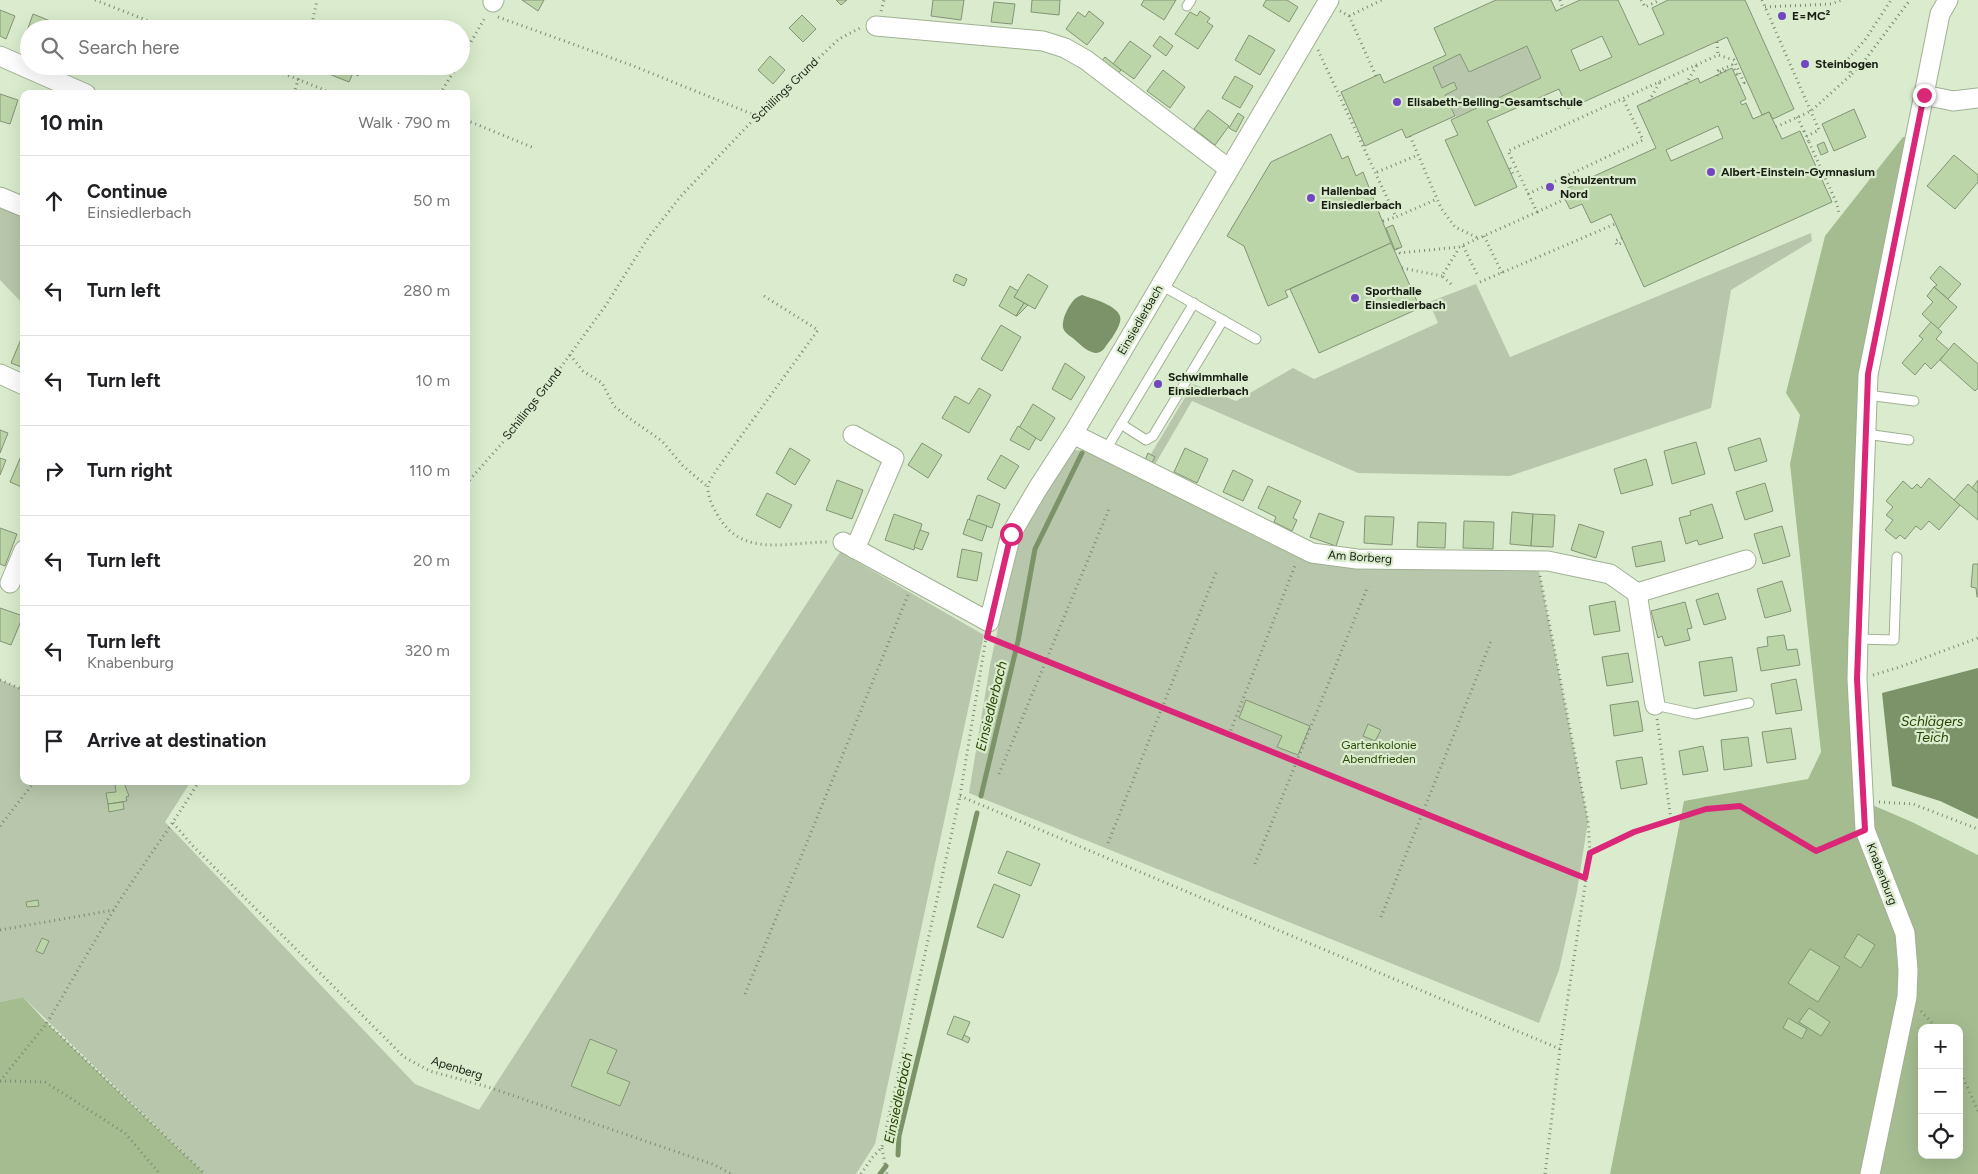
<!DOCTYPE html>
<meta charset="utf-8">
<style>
:root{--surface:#fff;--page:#f2f2f2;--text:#202124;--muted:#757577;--line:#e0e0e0}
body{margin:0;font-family:Figtree,sans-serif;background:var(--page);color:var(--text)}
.controls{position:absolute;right:15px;bottom:15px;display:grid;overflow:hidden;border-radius:10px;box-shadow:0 5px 20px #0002}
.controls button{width:45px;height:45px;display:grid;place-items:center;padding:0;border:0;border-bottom:1px solid var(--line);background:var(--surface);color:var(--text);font:25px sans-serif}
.stop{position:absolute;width:15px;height:15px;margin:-11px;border:4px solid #db2777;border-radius:50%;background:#fff}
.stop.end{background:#db2777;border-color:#fff;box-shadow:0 1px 5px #0008}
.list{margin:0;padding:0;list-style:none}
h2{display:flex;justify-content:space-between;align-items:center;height:65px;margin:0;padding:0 20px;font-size:21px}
h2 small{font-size:16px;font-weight:400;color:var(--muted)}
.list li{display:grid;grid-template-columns:32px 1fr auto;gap:15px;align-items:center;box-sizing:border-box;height:90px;padding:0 20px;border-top:1px solid var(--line)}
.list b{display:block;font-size:19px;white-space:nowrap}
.list p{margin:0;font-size:16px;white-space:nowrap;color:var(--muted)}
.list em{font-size:16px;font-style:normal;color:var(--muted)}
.icon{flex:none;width:28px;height:28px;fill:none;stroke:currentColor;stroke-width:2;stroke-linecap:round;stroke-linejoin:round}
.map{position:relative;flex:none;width:1978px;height:1174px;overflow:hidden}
.search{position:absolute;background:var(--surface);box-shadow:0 5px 20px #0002;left:20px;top:20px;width:450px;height:55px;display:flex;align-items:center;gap:12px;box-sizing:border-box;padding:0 18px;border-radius:28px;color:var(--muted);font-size:19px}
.panel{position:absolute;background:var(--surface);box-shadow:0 5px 20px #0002;left:20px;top:90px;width:450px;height:695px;border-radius:10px}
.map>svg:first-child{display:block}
.green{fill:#b8c7ac}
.forest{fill:#a4bc90;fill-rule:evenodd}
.water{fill:#7c9369}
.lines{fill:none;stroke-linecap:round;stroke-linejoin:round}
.stream{stroke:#7c9369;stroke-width:5}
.building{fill:#bcd5a8;stroke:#839476;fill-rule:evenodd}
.service-casing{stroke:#a0b193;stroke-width:11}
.minor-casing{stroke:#a0b193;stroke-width:21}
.path{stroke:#7e8a75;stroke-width:3;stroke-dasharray:1 4;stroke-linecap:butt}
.service{stroke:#fff;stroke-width:9}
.minor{stroke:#fff;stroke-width:19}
.path-bridge{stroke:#7e8a75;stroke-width:3;stroke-dasharray:1 4;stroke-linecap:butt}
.route{stroke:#db2777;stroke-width:6}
.poi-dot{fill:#7147bf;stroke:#daeccd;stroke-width:2}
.labels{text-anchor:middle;stroke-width:4.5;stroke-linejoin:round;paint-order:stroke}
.poi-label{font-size:12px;font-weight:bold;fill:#181e13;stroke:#daeccd;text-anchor:start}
.street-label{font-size:12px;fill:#181e13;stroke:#daeccd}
.park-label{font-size:12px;fill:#2e4b0a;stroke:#daeccd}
.water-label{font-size:14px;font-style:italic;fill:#274300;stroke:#daeccd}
</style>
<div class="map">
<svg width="1978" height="1174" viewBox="0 0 1978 1174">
<rect width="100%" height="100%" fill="#daeccd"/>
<g class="green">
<polygon points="1527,46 1541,78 1456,117 1445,95 1457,89 1454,83 1442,88 1433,67 1460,54 1469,72"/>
<polygon points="0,197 24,207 24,305 0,280"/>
<polygon points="1811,233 1812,241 1731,290 1711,408 1510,476 1358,473 1192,401 1150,473 1312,553 1537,561 1588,821 1577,891 1559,970 1539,1023 969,793 990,665 1016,546 1071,450 1105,451 1142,469 1193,384 1236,401 1293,368 1314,379 1438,323 1429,302 1476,284 1510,357"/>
<polygon points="840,552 984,635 875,1144 856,1174 205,1174 23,997 0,1002 0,680 24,690 24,781 191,781 165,822 415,1084 479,1110"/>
</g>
<g class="forest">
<path d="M1903,137h12l-47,238 -5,426 49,21 66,33v319h-368l74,-373 124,-22 13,-27 -31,-288 10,-49 -14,-22 39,-157zM1922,1028h37v127h-37z"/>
<polygon points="23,997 47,1023 205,1174 0,1174 0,1002"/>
</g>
<g class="water">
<path d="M1082,295c11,4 43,12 38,27 -2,8 -9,17 -14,24 -9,15 -22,2 -31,-6 -3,-3 -9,-6 -11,-10 -4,-8 4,-23 9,-29 2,-3 6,-5 9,-6z"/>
<polygon points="1978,668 1978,819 1940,801 1892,786 1882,693"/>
</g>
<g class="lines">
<g class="stream">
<polyline points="981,796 1018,641 1035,549 1082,453"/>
<polyline points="898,1155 899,1136 977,813"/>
<polyline points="880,1174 886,1166"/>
</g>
</g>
<g class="building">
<polygon points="522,0 544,0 538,11"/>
<polygon points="836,0 847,0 841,5"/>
<polygon points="933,0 964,0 961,20 931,16"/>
<polygon points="1032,0 1060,0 1059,15 1031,12"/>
<polygon points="1144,0 1176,0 1164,20 1141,5"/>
<polygon points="1266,0 1287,0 1298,7 1289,22 1263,6"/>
<path d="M1496,0h55l5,11 24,-11h38l21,45 25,-11 -12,-26 16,-8h77l49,109 -21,10 -4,-7 -7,3 -35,-78 -159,72 -9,-20 -72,32 30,66 -42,19 -30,-66 13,-5 -7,-15 90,-42 -14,-32 -58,26 -9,-18 -27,13 9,21 12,-6 3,7 -12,6 10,21 -49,22 -4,-9 -37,17 -24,-54 39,-18 4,9 62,-28 -12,-27zM1602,36l10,21 -32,14 -9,-21z"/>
<polygon points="994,2 1015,4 1012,24 991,22"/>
<polygon points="0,10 15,16 6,39 0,36"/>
<polygon points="1089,11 1104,23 1087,45 1066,29 1078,12 1085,17"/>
<polygon points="1200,11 1210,18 1207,22 1213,26 1198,49 1175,34 1190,12 1197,16"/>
<polygon points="33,14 58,24 56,29 29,29 29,47 22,45"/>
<polygon points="802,15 816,29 803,42 789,28"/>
<polygon points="1249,35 1275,50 1260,75 1235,60"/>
<polygon points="1160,36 1173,46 1166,56 1153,46"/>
<polygon points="1130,41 1151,56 1134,79 1113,64"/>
<polygon points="770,56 785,70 773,84 758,70"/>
<polygon points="1105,57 1121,70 1116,76 1100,63"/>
<polygon points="68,66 90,66 88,73"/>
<polygon points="333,66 362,66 358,76 353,73 349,82 329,74"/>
<path d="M1732,68l14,31 -6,3 2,3 4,-2 7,16 16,-7 13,27 18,-8 32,71 -188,85 -33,-73 -20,9 -9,-19 -12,5 -9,-18 95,-43 -19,-42 61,-28 2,5zM1718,126l5,12 -52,23 -5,-11z"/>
<polygon points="1163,70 1185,87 1170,108 1147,91"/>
<polygon points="1235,76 1253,86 1240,108 1222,98"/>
<polygon points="0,94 18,100 10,124 0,121"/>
<polygon points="1854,109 1866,137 1834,151 1822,124"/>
<polygon points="1208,110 1229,126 1215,145 1194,129"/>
<polygon points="1238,113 1244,117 1236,132 1229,128"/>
<polygon points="1331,134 1342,159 1348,156 1356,176 1363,172 1391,243 1285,291 1288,297 1268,306 1244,246 1227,236 1271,162"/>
<polygon points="1824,142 1828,152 1821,155 1817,145"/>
<polygon points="1954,155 1978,175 1978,182 1955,209 1927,186"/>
<polygon points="1393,225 1402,247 1395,250 1386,228"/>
<polygon points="1391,243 1420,308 1319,353 1290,289"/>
<polygon points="1940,266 1961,284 1948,299 1934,287 1937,285 1930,278"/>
<polygon points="956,274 967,279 964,286 953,281"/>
<polygon points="1028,274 1048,286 1035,309 1014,297"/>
<polygon points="1010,286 1018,291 1014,297 1024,303 1016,316 999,306"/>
<polygon points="1934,287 1957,307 1938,329 1922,314 1933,302 1927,296"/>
<polygon points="1024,303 1028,305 1017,316 1016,316"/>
<polygon points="1931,322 1942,332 1936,339 1949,350 1931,369 1925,363 1915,375 1902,363 1923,339 1919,336"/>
<polygon points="1001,325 1021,337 1002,371 981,359"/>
<polygon points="24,332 24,368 11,363"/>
<polygon points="1954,343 1978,364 1978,388 1975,391 1940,360"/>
<polygon points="1065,363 1085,377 1071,400 1052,389"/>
<polygon points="979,388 991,395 969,433 942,418 955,396 969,404"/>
<polygon points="1033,404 1055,418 1041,441 1019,428"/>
<polygon points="1018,426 1036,438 1029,450 1010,440"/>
<polygon points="0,430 8,433 0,453"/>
<polygon points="1760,438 1767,461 1735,471 1728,448"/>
<polygon points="1696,442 1705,474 1672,484 1664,451"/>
<polygon points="922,443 942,455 928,478 908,465"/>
<polygon points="790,448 810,460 795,485 776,473"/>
<polygon points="1185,448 1208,459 1197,483 1174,472"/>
<polygon points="1148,453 1155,457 1152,463 1145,460"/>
<polygon points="1001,455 1019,466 1005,489 987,479"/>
<polygon points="21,456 24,457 24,488 10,482"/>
<polygon points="0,458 6,460 0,475"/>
<polygon points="1646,459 1653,485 1621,494 1614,469"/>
<polygon points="1233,470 1253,480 1243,501 1223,492"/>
<polygon points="1929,478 1960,505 1939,530 1929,521 1921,530 1916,526 1905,539 1900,535 1896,539 1885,530 1893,520 1886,515 1893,507 1886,501 1903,481 1912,489 1917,484 1921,488"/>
<polygon points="837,480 863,490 852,519 826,510"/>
<polygon points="1978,480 1978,493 1972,488"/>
<polygon points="1765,483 1773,511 1745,520 1736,492"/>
<polygon points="1968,484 1978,493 1978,520 1954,500"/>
<polygon points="1268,486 1301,501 1293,518 1297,520 1292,531 1274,522 1276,517 1258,508"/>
<polygon points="767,493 792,505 780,528 756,515"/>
<polygon points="979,495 1000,504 992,528 969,520 977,496"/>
<polygon points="1712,504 1723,538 1699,545 1697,540 1686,544 1679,518 1691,515 1690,511"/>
<polygon points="1512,512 1533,514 1531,546 1510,544"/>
<polygon points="1319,513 1344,522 1336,546 1310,537"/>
<polygon points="894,514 922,524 914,550 885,540"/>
<polygon points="1533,514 1555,515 1553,547 1531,546"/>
<polygon points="1365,516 1394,517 1392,545 1364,543"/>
<polygon points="968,519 987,526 982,541 963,534"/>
<polygon points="1464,521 1494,522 1493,549 1463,548"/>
<polygon points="1418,522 1446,523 1445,548 1417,547"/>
<polygon points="1579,524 1604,532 1596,558 1571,550"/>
<polygon points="1782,526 1790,556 1763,564 1754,534"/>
<polygon points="0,528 17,534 5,566 0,564"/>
<polygon points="920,530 929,533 922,550 914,547"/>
<polygon points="1661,541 1665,561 1636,567 1632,547"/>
<polygon points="962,549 982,553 977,581 957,577"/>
<polygon points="1973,564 1978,564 1978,597 1977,597 1976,588 1971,587"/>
<polygon points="1782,581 1791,611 1765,618 1757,589"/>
<polygon points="1718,593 1726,619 1704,625 1696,600"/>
<polygon points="1615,601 1620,631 1594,635 1589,606"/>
<polygon points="1685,602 1692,628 1687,629 1690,640 1665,646 1662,636 1658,638 1651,611"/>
<polygon points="0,608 23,616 11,645 0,641"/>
<polygon points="1784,635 1787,650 1797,649 1800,665 1761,671 1757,648 1768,646 1767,637"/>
<polygon points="1628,653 1633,682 1607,686 1602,657"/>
<polygon points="1732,657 1737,691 1704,696 1699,662"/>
<polygon points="1796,679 1802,710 1776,714 1771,684"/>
<polygon points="1246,700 1310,726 1298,755 1277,747 1282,736 1239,718"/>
<polygon points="1638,701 1643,731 1614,736 1610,705"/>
<polygon points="1368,724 1381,730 1375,741 1363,736"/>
<polygon points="1791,728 1796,759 1767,763 1762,732"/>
<polygon points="1748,737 1752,766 1724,770 1721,740"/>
<polygon points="1703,746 1708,771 1683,775 1679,751"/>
<polygon points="1642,757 1647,784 1621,789 1616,761"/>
<polygon points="124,783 129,796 126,797 127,801 108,804 106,793 116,792 115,785"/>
<polygon points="123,802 124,809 109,812 108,804"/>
<polygon points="1007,851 1040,864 1031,886 998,873"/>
<polygon points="994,884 1020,895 1003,938 977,927"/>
<polygon points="38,900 39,906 27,907 26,902"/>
<polygon points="1858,934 1875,945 1861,968 1844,957"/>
<polygon points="42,938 49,941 43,954 36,951"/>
<polygon points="1810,949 1840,967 1818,1002 1788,983"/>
<polygon points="1809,1008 1830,1022 1821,1036 1799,1022"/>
<polygon points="954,1016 970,1022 962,1040 947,1034"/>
<polygon points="1788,1018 1807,1029 1802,1039 1783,1028"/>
<polygon points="964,1035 970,1038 968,1043 962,1040"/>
<polygon points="590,1039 617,1050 607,1073 630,1082 620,1106 571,1086"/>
</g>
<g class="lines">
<g class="service-casing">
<g id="service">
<polyline points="1187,6 1191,0"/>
<polyline points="1161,285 1256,339"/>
<polyline points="1867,395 1914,401"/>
<polyline points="1121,424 1146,440 1153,436 1223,320"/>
<polyline points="1866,434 1909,440"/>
<polyline points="1105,451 1194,303"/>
<polyline points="1858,639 1894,640 1897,557"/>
<polyline points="1655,705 1695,714 1749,703"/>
</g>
</g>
<g class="minor-casing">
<g id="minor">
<polyline points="493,2 494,0"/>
<polyline points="876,26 1043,41 1065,48 1086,60 1229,169"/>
<polyline points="0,56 86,94"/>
<polyline points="1924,95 1953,101 1978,98"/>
<polyline points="0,197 24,207"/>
<polyline points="0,374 24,385"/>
<polyline points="1073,434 1312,553 1357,559 1548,561 1610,574 1637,593 1746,560"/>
<polyline points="853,435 894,458 855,549"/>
<polyline points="843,542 989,622 1011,534 1038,488 1073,434 1329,0"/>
<polyline points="10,583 24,550"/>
<polyline points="1637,593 1655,705"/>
<polyline points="1870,1174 1907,997 1908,970 1905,933 1865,830 1857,679 1858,639 1868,375 1940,14 1948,0"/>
</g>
</g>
<g class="path">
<polyline points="95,0 169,29"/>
<polyline points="1560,0 1563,8"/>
<polyline points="1641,0 1645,7 1660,0"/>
<polyline points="1762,0 1819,130 1803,138"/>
<polyline points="1765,7 1831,4 1842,0"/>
<polyline points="881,11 884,0"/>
<polyline points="1340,11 1349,16 1376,76"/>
<polyline points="1349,16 1382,0"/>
<polyline points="498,17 631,65 757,116"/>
<polyline points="311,29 317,0"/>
<polyline points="1717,42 1718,55"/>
<polyline points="1318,50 1396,217 1437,199"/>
<polyline points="461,59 486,16"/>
<polyline points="265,66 334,94"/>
<polyline points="1720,72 1729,70"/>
<polyline points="1852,74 1865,60 1910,0"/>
<polyline points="1717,76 1718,71 1732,65 1737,74 1740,73"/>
<polyline points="1686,84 1697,65"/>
<polyline points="294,94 302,66"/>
<polyline points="440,94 457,66"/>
<polyline points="1649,101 1660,82"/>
<polyline points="1797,117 1804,131"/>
<polyline points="466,120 534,148"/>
<polyline points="1776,127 1811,111 1851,75 1847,60 1865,40 1891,0"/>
<polyline points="1410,136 1441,208 1455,227 1478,238"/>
<polyline points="1809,142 1837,204 1839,214"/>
<polyline points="1510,168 1513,174 1511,175"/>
<polyline points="1377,172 1418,155"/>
<polyline points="1528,194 1643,140 1623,99"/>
<polyline points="1537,212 1565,199"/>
<polyline points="1383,221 1396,217"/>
<polyline points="1484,236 1502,273"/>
<polyline points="1622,238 1615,241 1617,245 1624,242"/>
<polyline points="1463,246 1477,274"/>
<polyline points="1397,248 1400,253 1459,247 1537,212 1508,151 1718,55 1734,60 1744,83 1740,85"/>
<polyline points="1402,268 1442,276"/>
<polyline points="1480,282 1615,224"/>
<polyline points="1451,284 1442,276 1459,248"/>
<path d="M764,296l54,34 -103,142c-2,4 -6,10 -7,14 -1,8 4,20 8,26 24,47 69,30 112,30"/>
<polyline points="1099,330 1112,338"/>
<polyline points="570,355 583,371 602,383 614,406 629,418 662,441 683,466 708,487"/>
<polyline points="466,484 521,422 606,305 648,238 681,196 757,116 839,39 860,28"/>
<polyline points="1540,576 1588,821 1590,853"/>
<polyline points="992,639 1585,878"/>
<polyline points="1873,675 1897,668 1978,638"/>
<polyline points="0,680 24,690"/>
<polyline points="1657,719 1671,820"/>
<polyline points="1229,735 1296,563"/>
<polyline points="999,774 1109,509"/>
<path d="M199,781c-26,44 -57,84 -84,127 -24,38 -45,76 -68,115l158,151"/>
<polyline points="960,796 1560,1049"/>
<polyline points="1879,802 1913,804 1978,829"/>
<polyline points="173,823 192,845 404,1057 430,1071 488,1087 715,1165 731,1174"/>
<polyline points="0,826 35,781"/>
<polyline points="1108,843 1217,570"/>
<polyline points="1255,864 1368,586"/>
<polyline points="1381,917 1492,639"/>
<polyline points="0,930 114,910"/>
<polyline points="745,994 908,595"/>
<polyline points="1921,1011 1937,1028"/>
<polyline points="1959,1069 1978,1111"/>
<polyline points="0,1081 45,1082 125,1133 160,1174"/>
<polyline points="0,1081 47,1023"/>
<polyline points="882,1148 887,1174"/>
<polyline points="861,1174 872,1158 882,1147 960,796 986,638"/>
<polyline points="1545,1174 1560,1049 1590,853 1634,832 1706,809 1740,806 1816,851 1851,837"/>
</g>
<use href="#service" class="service"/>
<use href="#minor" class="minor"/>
<polyline class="path-bridge" points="1804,131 1809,142"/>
</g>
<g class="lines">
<polyline class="route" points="1011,534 987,637 1585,878 1590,853 1634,832 1706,809 1740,806 1816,851 1865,830 1857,679 1868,374 1924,95"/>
</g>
<g class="poi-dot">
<circle cx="1782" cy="16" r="5"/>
<circle cx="1805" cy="64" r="5"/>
<circle cx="1397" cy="102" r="5"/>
<circle cx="1711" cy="172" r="5"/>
<circle cx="1550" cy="187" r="5"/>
<circle cx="1311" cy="198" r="5"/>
<circle cx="1355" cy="298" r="5"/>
<circle cx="1158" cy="384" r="5"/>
</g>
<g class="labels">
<g class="poi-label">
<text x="1792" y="20">E=MC²</text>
<text x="1815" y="68">Steinbogen</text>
<text x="1407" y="106">Elisabeth-Belling-Gesamtschule</text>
<text x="1721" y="176">Albert-Einstein-Gymnasium</text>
<text x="1560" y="184">Schulzentrum<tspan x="1560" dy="14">Nord</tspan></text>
<text x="1321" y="195">Hallenbad<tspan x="1321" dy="14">Einsiedlerbach</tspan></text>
<text x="1365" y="295">Sporthalle<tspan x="1365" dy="14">Einsiedlerbach</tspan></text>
<text x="1168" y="381">Schwimmhalle<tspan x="1168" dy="14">Einsiedlerbach</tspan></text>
</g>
<g class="street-label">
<text transform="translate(785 90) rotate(-44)" y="4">Schillings Grund</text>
<text transform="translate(1140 320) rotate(-60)" y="4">Einsiedlerbach</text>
<text transform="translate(532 404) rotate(-52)" y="4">Schillings Grund</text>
<text transform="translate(1360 557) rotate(4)" y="4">Am Borberg</text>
<text transform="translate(1882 874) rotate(69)" y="4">Knabenburg</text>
<text transform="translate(457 1068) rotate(17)" y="4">Apenberg</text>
</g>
<g class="park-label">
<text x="1379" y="749">Gartenkolonie<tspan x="1379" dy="14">Abendfrieden</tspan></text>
</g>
<g class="water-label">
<text transform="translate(991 706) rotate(-76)" y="5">Einsiedlerbach</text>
<text x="1932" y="726">Schlägers<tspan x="1932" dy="16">Teich</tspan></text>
<text transform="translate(898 1098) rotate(-78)" y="5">Einsiedlerbach</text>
</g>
</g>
</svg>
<div class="controls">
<button>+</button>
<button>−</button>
<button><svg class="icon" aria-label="locate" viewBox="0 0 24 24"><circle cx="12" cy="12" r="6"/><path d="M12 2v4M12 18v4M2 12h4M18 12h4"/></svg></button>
</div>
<div class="stop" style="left:1011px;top:534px"></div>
<div class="stop end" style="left:1924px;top:95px"></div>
<div class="search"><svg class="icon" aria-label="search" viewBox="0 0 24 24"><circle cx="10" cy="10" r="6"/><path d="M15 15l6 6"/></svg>Search here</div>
<section class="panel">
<h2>10 min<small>Walk · 790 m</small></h2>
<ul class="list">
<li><svg class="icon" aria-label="ahead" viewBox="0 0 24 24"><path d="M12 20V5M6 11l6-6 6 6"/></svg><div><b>Continue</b><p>Einsiedlerbach</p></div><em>50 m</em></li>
<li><svg class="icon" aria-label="left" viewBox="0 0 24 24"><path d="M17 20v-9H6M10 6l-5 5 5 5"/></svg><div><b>Turn left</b></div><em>280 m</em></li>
<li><svg class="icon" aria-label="left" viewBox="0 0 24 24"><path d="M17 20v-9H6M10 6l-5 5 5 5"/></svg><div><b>Turn left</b></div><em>10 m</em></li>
<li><svg class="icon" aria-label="right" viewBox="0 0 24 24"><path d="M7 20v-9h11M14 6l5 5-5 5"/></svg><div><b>Turn right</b></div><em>110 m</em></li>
<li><svg class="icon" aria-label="left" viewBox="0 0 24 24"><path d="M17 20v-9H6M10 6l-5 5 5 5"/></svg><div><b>Turn left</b></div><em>20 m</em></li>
<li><svg class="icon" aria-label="left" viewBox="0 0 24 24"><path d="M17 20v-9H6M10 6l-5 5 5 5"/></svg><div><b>Turn left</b><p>Knabenburg</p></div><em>320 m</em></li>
<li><svg class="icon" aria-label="arrive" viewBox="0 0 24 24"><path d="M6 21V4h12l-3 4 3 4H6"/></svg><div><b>Arrive at destination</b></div></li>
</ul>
</section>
</div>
